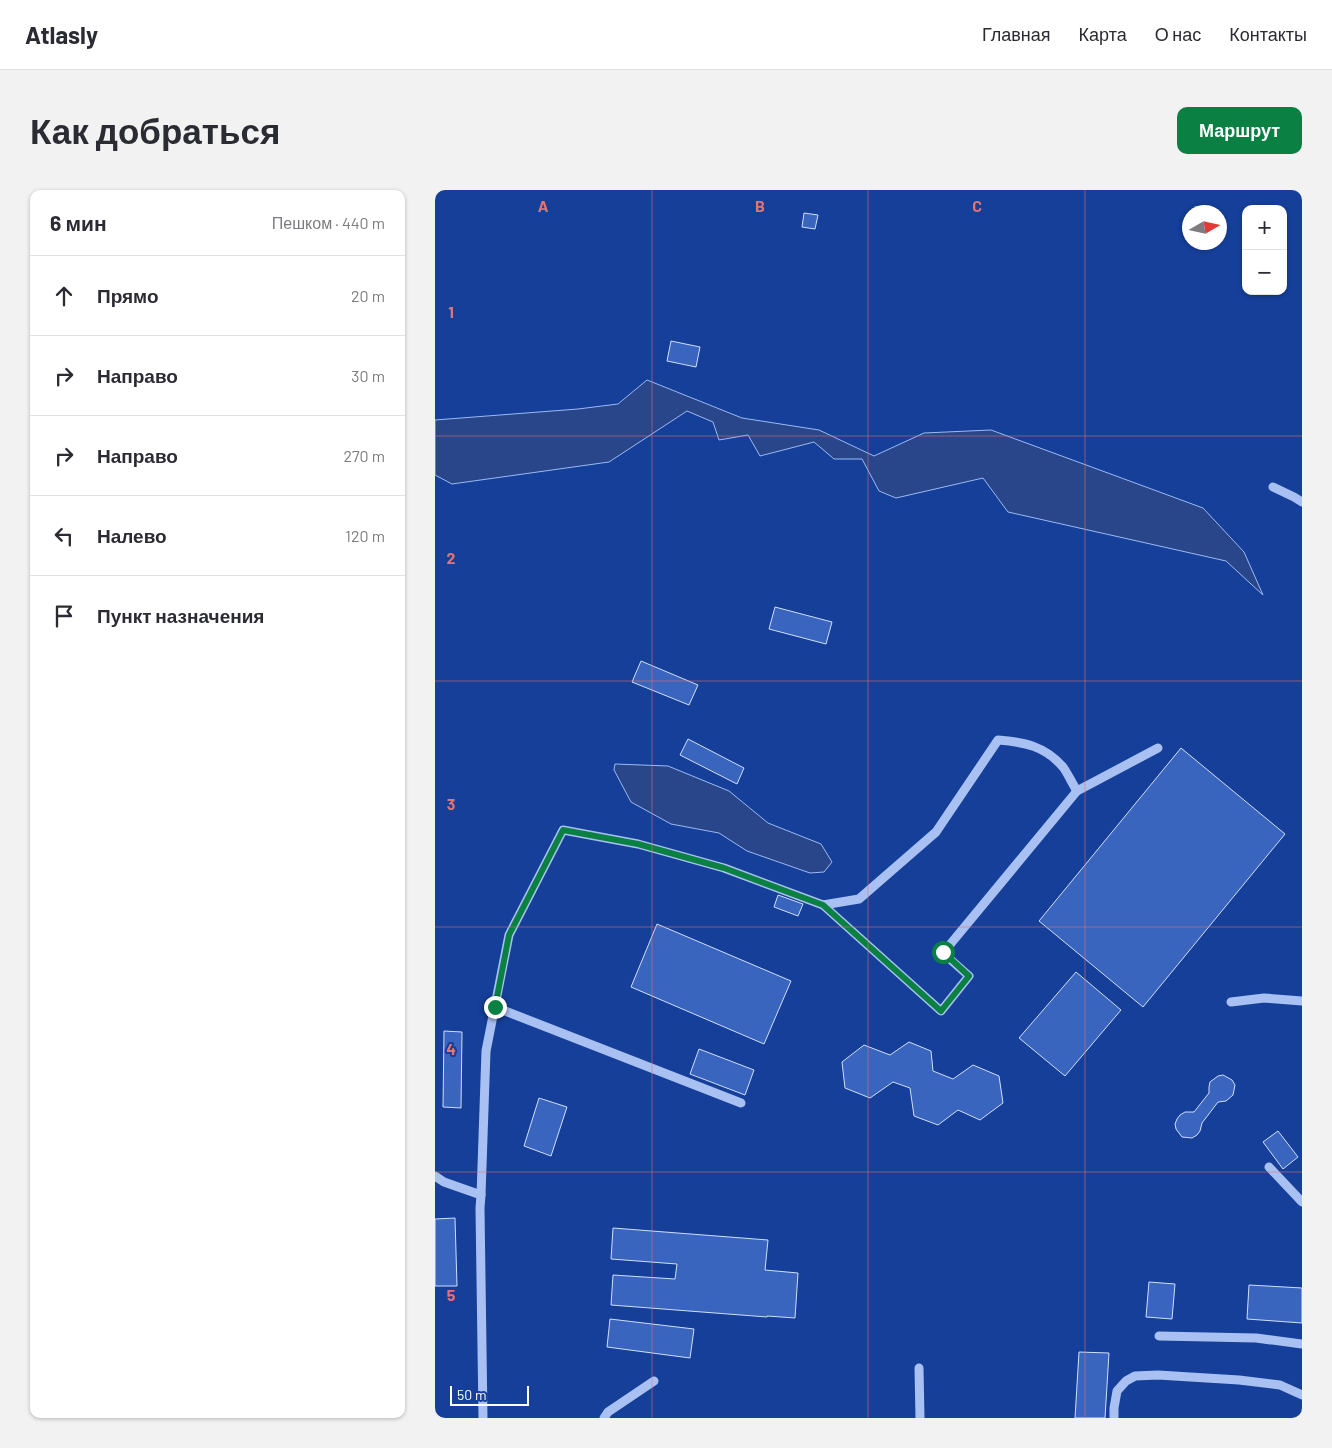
<!DOCTYPE html>
<html lang="ru">
<meta charset="utf-8">
<style>
:root{--surface:#fff;--page:#f2f2f3;--text:#2b2b33;--muted:#7c7c81;--line:#e1e1e2;--accent:#0b8043}
body{margin:0;font-family:Barlow,sans-serif;background:var(--page);color:var(--text)}
.controls{position:absolute;right:15px;top:15px;display:grid;overflow:hidden;border-radius:10px;box-shadow:0 1px 4px #0004}
.controls button{width:45px;height:45px;display:grid;place-items:center;padding:0;border:0;border-bottom:1px solid var(--line);background:var(--surface);color:var(--text);font:25px sans-serif}
.compass{position:absolute;left:747px;top:15px;width:45px;height:45px;border-radius:50%;background:var(--surface);box-shadow:0 1px 4px #0004;rotate:81deg}
.scale{position:absolute;left:15px;bottom:12px;width:79px;box-sizing:border-box;padding-left:5px;border:2px solid #fff;border-top:0;font-size:14px;line-height:18px;white-space:nowrap;color:#fff;-webkit-text-stroke:4px #153f98;paint-order:stroke}
.stop{position:absolute;width:15px;height:15px;margin:-11px;border:4px solid #0b8043;border-radius:50%;background:#fff}
.stop.end{background:#0b8043;border-color:#fff;box-shadow:0 1px 5px #0008}
.list{margin:0;padding:0;list-style:none}
h2{display:flex;justify-content:space-between;align-items:center;height:65px;margin:0;padding:0 20px;font-size:21px}
h2 small{font-size:16px;font-weight:400;color:var(--muted)}
.list li{display:grid;grid-template-columns:32px 1fr auto;gap:15px;align-items:center;box-sizing:border-box;height:80px;padding:0 20px;border-top:1px solid var(--line)}
.list b{display:block;font-size:19px;white-space:nowrap}
.list em{font-size:16px;font-style:normal;color:var(--muted)}
.icon{flex:none;width:28px;height:28px;fill:none;stroke:currentColor;stroke-width:2;stroke-linecap:round;stroke-linejoin:round}
.map{position:relative;flex:none;width:867px;height:1228px;overflow:hidden;border-radius:10px}
header{display:flex;align-items:center;gap:30px;box-sizing:border-box;height:70px;padding:0 25px;background:var(--surface);border-bottom:1px solid var(--line)}
header strong{font-size:24px}
nav{display:flex;gap:28px;margin-inline-start:auto;font-size:18px}
.intro{display:flex;align-items:center;justify-content:space-between;box-sizing:border-box;height:120px;padding:0 30px}
h1{margin:0;font-size:35px}
.button{padding:12px 22px;border-radius:10px;background:var(--accent);color:#fff;font-size:18px;font-weight:700}
main{display:flex;gap:30px;padding:0 30px}
aside{flex:1;background:var(--surface);border-radius:10px;box-shadow:0 1px 4px #0004}
.map>svg:first-child{display:block}
.water{fill:#29468a;stroke:#9bbaf5}
.building{fill:#3a65be;stroke:#d0dffc}
.lines{fill:none;stroke-linecap:round;stroke-linejoin:round}
.minor{stroke:#a9c1f2;stroke-width:9}
.route{stroke:#0b8043;stroke-width:6}
.grid{fill:none;stroke:#e47373;stroke-width:1;stroke-opacity:0.55}
.grid-label{font-size:16px;text-anchor:middle;font-weight:bold;fill:#e47373;stroke:#153f98;stroke-width:4;stroke-linejoin:round;paint-order:stroke}
</style>
<header>
<strong>Atlasly</strong>
<nav><a>Главная</a><a>Карта</a><a>О нас</a><a>Контакты</a></nav>
</header>
<div class="intro"><h1>Как добраться</h1><a class="button">Маршрут</a></div>
<main>
<aside>
<h2>6 мин<small>Пешком · 440 m</small></h2>
<ul class="list">
<li><svg class="icon" aria-label="ahead" viewBox="0 0 24 24"><path d="M12 20V5M6 11l6-6 6 6"/></svg><div><b>Прямо</b></div><em>20 m</em></li>
<li><svg class="icon" aria-label="right" viewBox="0 0 24 24"><path d="M7 20v-9h11M14 6l5 5-5 5"/></svg><div><b>Направо</b></div><em>30 m</em></li>
<li><svg class="icon" aria-label="right" viewBox="0 0 24 24"><path d="M7 20v-9h11M14 6l5 5-5 5"/></svg><div><b>Направо</b></div><em>270 m</em></li>
<li><svg class="icon" aria-label="left" viewBox="0 0 24 24"><path d="M17 20v-9H6M10 6l-5 5 5 5"/></svg><div><b>Налево</b></div><em>120 m</em></li>
<li><svg class="icon" aria-label="arrive" viewBox="0 0 24 24"><path d="M6 21V4h12l-3 4 3 4H6"/></svg><div><b>Пункт назначения</b></div></li>
</ul>
</aside>
<div class="map">
<svg width="867" height="1228" viewBox="0 0 867 1228">
<rect width="100%" height="100%" fill="#153f98"/>
<g class="water">
<polygon points="212,190 307,228 384,240 439,266 489,243 556,240 768,318 809,362 828,405 791,371 573,322 548,288 461,308 444,301 427,269 399,269 379,252 325,266 313,245 284,250 278,232 252,221 174,272 17,294 0,285 0,230 143,219 183,214"/>
<polygon points="180,574 233,576 294,601 333,633 386,654 397,672 389,682 375,683 312,661 284,643 236,634 196,612 179,580"/>
</g>
<g class="building">
<polygon points="369,23 383,25 380,39 367,37"/>
<polygon points="236,151 265,157 261,177 232,171"/>
<polygon points="340,417 397,432 391,454 334,439"/>
<polygon points="206,471 263,495 254,515 197,492"/>
<polygon points="253,549 309,578 302,594 245,565"/>
<polygon points="746,558 850,644 708,817 604,731"/>
<polygon points="343,705 368,714 363,726 339,717"/>
<polygon points="222,734 356,791 329,854 196,797"/>
<polygon points="641,782 686,820 630,886 584,848"/>
<polygon points="9,841 27,842 26,918 8,917"/>
<polygon points="474,852 496,861 498,881 518,889 538,875 564,886 568,913 545,930 523,920 503,935 479,926 475,898 458,892 435,908 410,898 407,872 429,855 455,865"/>
<polygon points="264,859 319,880 310,905 255,884"/>
<polygon points="788,885 797,890 800,895 798,905 791,911 783,912 767,933 765,941 762,945 757,948 747,947 741,939 740,934 742,929 745,925 750,922 759,922 774,903 774,897 775,892 783,886"/>
<polygon points="104,908 132,917 116,966 89,956"/>
<polygon points="843,941 863,967 848,979 828,952"/>
<polygon points="20,1028 22,1096 0,1096 0,1029"/>
<polygon points="178,1038 333,1050 330,1080 363,1083 360,1128 332,1126 332,1127 176,1115 178,1085 240,1089 242,1074 176,1069"/>
<polygon points="714,1092 740,1094 737,1129 711,1127"/>
<polygon points="814,1095 867,1098 867,1133 812,1129"/>
<polygon points="175,1129 259,1139 255,1168 172,1157"/>
<polygon points="644,1162 674,1163 670,1228 640,1228"/>
</g>
<g class="lines">
<g class="minor">
<polyline points="838,297 859,307 867,312"/>
<polyline points="388,715 506,821 534,786 508,763 642,601"/>
<polyline points="796,812 829,808 867,811"/>
<polyline points="60,817 306,913"/>
<polyline points="834,977 867,1012"/>
<polyline points="0,986 9,992 46,1005 45,1018 48,1228"/>
<path d="M46,1005l5,-144 23,-116 54,-105 75,14 86,24 99,37 36,-6 77,-67 62,-92c26,2 47,6 65,27 5,7 9,16 14,24l81,-43"/>
<polyline points="724,1146 821,1148 867,1154"/>
<polyline points="484,1178 485,1228"/>
<polyline points="169,1228 173,1222 219,1191"/>
<polyline points="679,1228 679,1218 682,1201 691,1191 700,1186 723,1185 804,1190 845,1195 867,1205"/>
</g>
</g>
<g class="lines">
<polyline class="route" points="60,817 74,745 128,640 203,654 289,678 388,715 506,821 534,786 508,762"/>
</g>
<path class="grid" d="M217,0v1228M433,0v1228M650,0v1228M0,246h867M0,491h867M0,737h867M0,982h867"/>
<g class="grid-label">
<text x="108" y="22">A</text>
<text x="325" y="22">B</text>
<text x="542" y="22">C</text>
<text x="16" y="128">1</text>
<text x="16" y="374">2</text>
<text x="16" y="620">3</text>
<text x="16" y="865">4</text>
<text x="16" y="1111">5</text>
</g>
</svg>
<div class="controls">
<button>+</button>
<button>−</button>
</div>
<svg class="compass" viewBox="-18 -18 36 36"><path d="M0-13l5 13h-10z" fill="#e53935"/><path d="M0 13l5-13h-10z" fill="#7c7c81"/></svg>
<div class="scale">50 m</div>
<div class="stop" style="left:508px;top:762px"></div>
<div class="stop end" style="left:60px;top:817px"></div>
</div>
</main>
